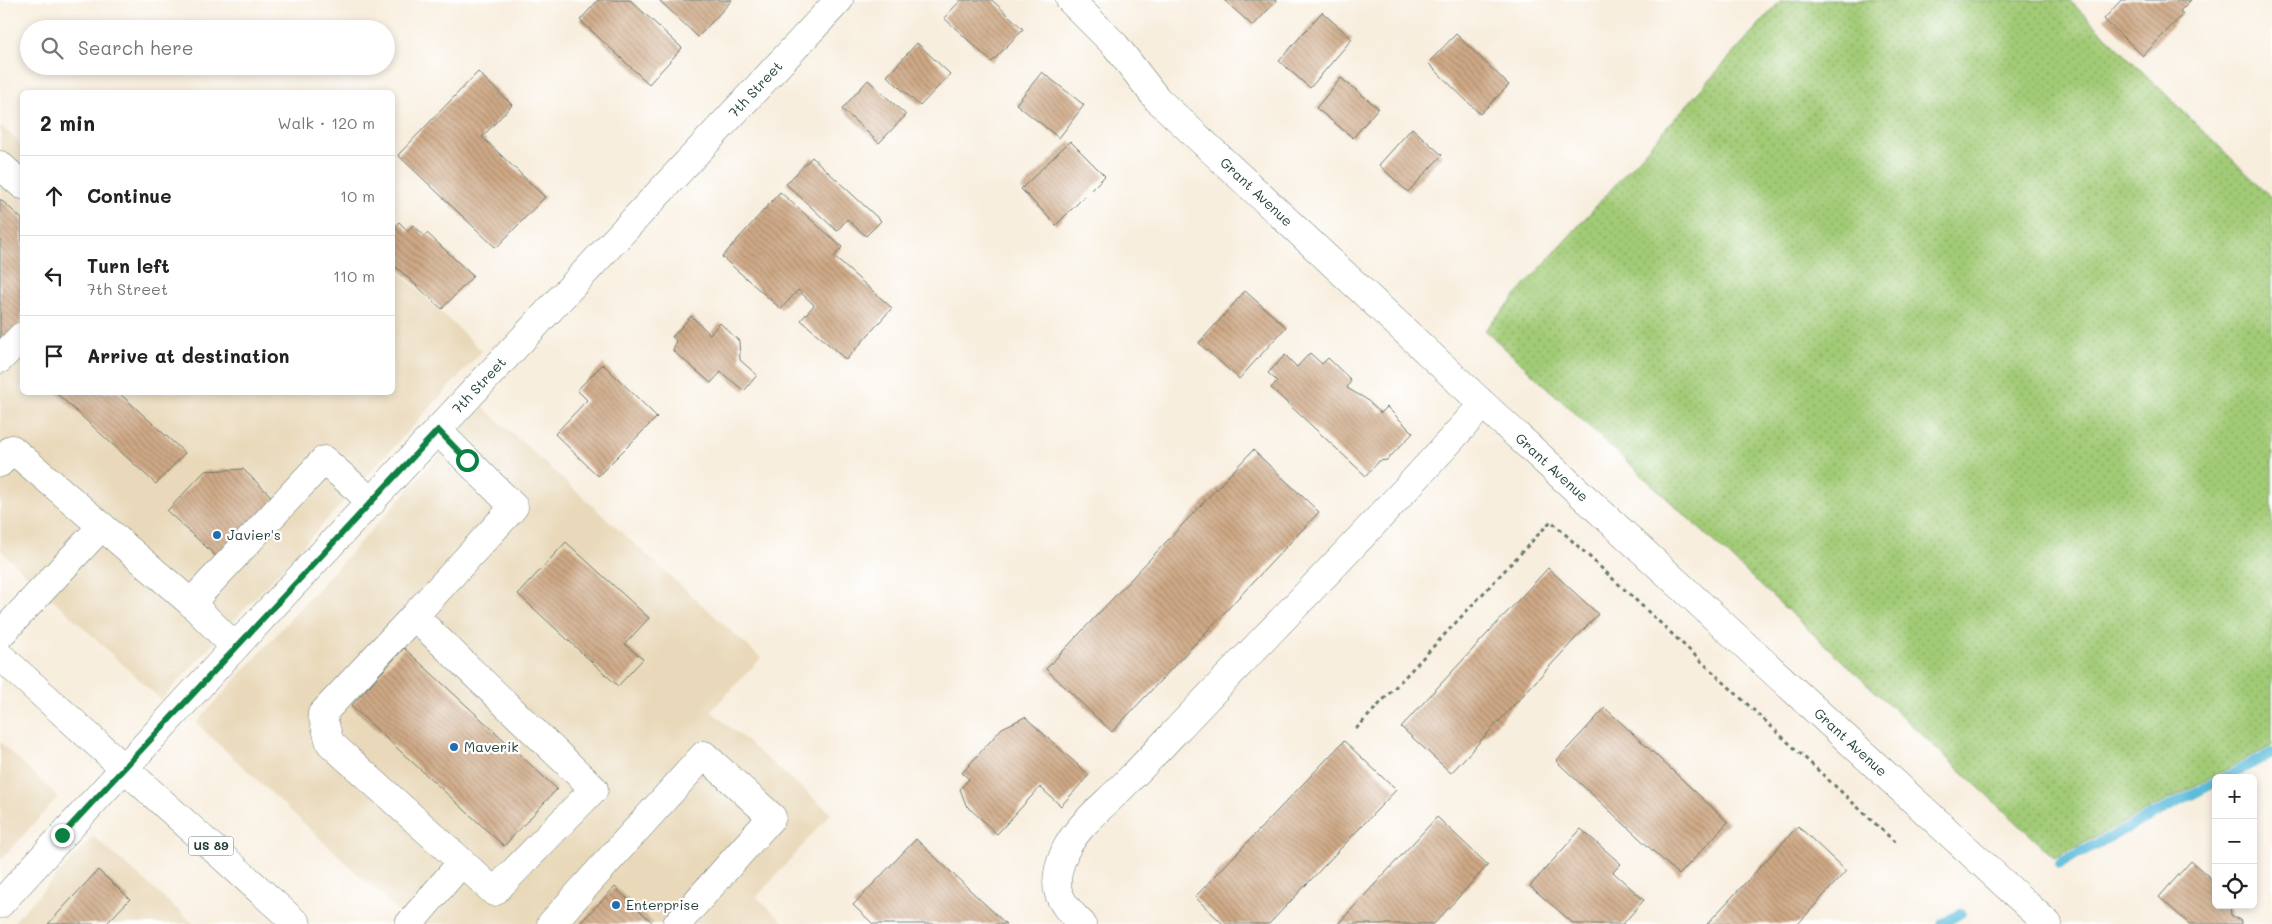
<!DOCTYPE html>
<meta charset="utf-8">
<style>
:root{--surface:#fff;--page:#f6f6f6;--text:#222;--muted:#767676;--line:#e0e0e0}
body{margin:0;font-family:Mali,sans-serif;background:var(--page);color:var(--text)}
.controls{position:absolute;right:15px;bottom:15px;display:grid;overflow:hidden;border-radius:8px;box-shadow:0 2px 8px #0003}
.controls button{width:45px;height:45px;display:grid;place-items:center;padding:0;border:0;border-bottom:1px solid var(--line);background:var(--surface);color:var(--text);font:25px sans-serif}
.stop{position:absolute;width:15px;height:15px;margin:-11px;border:4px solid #0b8043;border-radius:50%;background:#fff}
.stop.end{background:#0b8043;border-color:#fff;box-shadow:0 1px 5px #0008}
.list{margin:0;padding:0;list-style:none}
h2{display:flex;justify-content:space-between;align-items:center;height:65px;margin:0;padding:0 20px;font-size:21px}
h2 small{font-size:16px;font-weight:400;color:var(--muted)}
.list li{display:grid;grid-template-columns:32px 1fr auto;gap:15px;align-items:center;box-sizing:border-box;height:80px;padding:0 20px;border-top:1px solid var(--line)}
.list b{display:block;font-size:19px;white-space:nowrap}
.list p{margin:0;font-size:16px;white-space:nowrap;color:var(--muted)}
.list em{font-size:16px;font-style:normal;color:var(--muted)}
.icon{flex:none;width:28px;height:28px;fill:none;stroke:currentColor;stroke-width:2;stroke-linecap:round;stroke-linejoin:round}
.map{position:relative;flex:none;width:2272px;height:924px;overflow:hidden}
.search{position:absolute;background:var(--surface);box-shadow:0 2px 8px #0003;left:20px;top:20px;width:375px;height:55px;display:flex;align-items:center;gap:12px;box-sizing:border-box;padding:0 18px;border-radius:28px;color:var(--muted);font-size:19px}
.panel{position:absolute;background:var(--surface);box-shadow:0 2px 8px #0003;left:20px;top:90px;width:375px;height:305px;border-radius:8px}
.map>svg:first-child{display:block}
.built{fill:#e9d9ba}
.grass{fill:url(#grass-dots);stroke:#608455}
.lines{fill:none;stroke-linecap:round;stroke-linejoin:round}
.stream{stroke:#5cbcda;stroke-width:10}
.building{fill:url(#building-back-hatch)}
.minor-casing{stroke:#6b7b70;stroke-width:29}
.major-casing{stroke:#6b7b70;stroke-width:29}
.path{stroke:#6b7b70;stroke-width:3;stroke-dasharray:4 4;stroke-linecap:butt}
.minor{stroke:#fff;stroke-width:28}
.major{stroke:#fff;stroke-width:28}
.route{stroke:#0b8043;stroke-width:6}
.poi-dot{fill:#1f6fb2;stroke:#fff;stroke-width:2}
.labels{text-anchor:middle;stroke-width:4.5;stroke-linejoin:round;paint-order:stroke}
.shield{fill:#fff;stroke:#627771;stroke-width:1}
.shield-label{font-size:12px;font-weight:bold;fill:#1f3d34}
.street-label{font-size:14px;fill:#1f3d34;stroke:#fff}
.poi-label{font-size:14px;fill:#1f3d34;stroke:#fff;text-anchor:start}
</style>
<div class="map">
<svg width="2272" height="924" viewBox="0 0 2272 924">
<defs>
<pattern id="grass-dots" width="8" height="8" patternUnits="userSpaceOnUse" patternTransform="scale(1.25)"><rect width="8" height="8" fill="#a2cb76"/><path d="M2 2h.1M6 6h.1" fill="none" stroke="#83a662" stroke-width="1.8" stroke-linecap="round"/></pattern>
<pattern id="building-back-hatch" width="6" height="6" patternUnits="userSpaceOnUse" patternTransform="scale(1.25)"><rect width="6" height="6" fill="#cfa986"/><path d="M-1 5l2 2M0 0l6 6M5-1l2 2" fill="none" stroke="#a78b6e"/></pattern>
</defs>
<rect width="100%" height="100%" fill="#fff"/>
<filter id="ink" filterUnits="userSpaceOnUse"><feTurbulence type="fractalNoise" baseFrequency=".02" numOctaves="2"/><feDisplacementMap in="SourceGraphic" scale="10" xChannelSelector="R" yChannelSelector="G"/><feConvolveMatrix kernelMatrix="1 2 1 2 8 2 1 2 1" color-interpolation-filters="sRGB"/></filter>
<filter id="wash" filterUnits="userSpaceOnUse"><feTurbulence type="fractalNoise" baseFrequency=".0096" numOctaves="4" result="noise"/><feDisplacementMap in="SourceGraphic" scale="20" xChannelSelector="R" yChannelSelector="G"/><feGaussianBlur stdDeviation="1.12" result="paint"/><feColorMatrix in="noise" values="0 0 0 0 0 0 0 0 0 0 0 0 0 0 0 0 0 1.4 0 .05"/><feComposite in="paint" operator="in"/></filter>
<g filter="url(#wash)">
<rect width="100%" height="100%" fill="#f8eede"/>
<g class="built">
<polygon points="0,125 22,145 22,392 392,392 393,266 482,351 161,700 0,550"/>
<polygon points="483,407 761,658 711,711 831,813 757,897 785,924 412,924 196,723"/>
<polygon points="0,742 58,797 0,861"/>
<polygon points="93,836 194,924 12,924"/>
</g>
<polygon class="grass" points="1781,0 2069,0 2272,198 2272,746 2055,858 1485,330"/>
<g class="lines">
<g class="stream">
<polyline points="2224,778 2272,753"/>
<polyline points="2060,863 2216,782"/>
<polyline points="1942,924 1961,913"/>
</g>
</g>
<g id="blocks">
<g class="building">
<polygon points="598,0 630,0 682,48 649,84 580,20"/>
<polygon points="659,0 732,0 698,37"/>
<polygon points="961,0 992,0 1023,29 992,62 944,18"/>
<polygon points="1224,0 1277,0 1253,26"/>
<polygon points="2121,0 2191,0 2180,11 2183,14 2143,56 2104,19"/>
<polygon points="1322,12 1352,39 1310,88 1279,61"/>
<polygon points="1456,34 1509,85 1480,114 1428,63"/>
<polygon points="917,43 950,74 920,106 887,76"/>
<polygon points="478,72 512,105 482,137 545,197 496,248 398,155"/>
<polygon points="1042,72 1084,105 1059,138 1016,104"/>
<polygon points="1341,78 1378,108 1353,138 1316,108"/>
<polygon points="868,80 906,115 879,143 842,109"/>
<polygon points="1412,128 1442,155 1408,192 1379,165"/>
<polygon points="1070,141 1105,176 1056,225 1021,189"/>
<polygon points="812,157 881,221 866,236 847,219 837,231 786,184"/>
<polygon points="780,192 842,247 834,257 892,308 846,360 801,320 814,305 798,290 781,309 722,257"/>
<polygon points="0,199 22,219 22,320 0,345"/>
<polygon points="399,222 408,231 413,225 425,236 427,233 473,276 442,309 392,263 392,229"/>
<polygon points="1245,291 1286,327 1239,379 1199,343"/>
<polygon points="691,316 710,334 720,323 739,341 740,360 757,375 744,391 721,372 711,383 673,351 676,340 672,337"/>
<polygon points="1310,353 1322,364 1328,358 1351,380 1347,388 1366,399 1381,413 1387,407 1413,433 1387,460 1379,461 1366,476 1271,388 1277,381 1268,373 1285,355 1297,367"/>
<polygon points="603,364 657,417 598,476 555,434 587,400 577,390"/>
<polygon points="55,392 118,392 185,453 156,484"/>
<polygon points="1253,450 1319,512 1112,732 1046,669"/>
<polygon points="243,469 275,500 218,558 167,511 205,471"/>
<polygon points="566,542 649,618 625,644 643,659 618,686 518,594"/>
<polygon points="1548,568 1598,614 1451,773 1401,727"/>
<polygon points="404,648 557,789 504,846 351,706"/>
<polygon points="1605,708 1728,822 1679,875 1556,761"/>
<polygon points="1025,717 1089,775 1061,806 1040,787 997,834 966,805 960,789 969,779 962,773 1002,728"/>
<polygon points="1344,741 1396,790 1269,924 1223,924 1195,897"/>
<polygon points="1437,817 1488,865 1434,924 1338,924"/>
<polygon points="1798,826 1846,871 1798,924 1707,924"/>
<polygon points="1581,829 1621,864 1613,872 1644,900 1623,924 1574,924 1530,886"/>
<polygon points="916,839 1006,924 873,924 853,905"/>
<polygon points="2191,861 2216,883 2216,905 2230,905 2231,915 2241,921 2241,924 2189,924 2159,897"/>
<polygon points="98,870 130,899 106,924 48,924"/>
<polygon points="615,887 654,924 579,924"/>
</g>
</g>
</g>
<g filter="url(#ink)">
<use href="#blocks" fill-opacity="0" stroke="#6b7b70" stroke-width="1"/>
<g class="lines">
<g class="minor-casing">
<g id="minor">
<path id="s1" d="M1070,0l45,45 42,54 326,305 565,520"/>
<polyline points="0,165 22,185"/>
<polyline points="0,359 22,336"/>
<polyline points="0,463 12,449 191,603 235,647"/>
<polyline points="191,603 324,460 372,502"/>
<polyline points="414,616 322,714 330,743 462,862"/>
<polyline points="0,635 102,526"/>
<path id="s2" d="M0,904l235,-257 604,-647"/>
<polyline points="409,924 462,862 494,892 594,789 414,616 514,507 438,431"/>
<polyline points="551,924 704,755 772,817 677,924"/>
<path d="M1082,924c-26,-25 -32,-38 -17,-73 13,-27 40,-46 60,-67 16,-16 32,-33 47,-49 104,-110 211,-218 311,-331"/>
</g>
</g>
<g class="major-casing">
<polyline id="major" points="0,656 297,924"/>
</g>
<polyline class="path" points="1356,729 1551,521 1895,842"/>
<use href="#minor" class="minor"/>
<use href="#major" class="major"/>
</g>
</g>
<g class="lines" filter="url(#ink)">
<polyline class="route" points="62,835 438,430 467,460"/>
</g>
<g class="poi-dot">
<circle cx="217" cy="535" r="5"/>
<circle cx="454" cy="747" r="5"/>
<circle cx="616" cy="905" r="5"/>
</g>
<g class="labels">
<rect class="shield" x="188.5" y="836.5" width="45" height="19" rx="4"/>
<g class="shield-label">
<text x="211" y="850">US 89</text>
</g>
<g class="street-label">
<text dy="5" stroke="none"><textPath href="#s2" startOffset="1111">7th Street</textPath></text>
<text dy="5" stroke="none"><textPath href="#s1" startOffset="268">Grant Avenue</textPath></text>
<text dy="5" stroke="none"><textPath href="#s2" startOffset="706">7th Street</textPath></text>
<text dy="5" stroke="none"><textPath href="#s1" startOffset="672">Grant Avenue</textPath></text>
<text dy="5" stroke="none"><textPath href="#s1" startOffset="1078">Grant Avenue</textPath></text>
</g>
<g class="poi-label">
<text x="227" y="540">Javier's</text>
<text x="464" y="752">Maverik</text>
<text x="626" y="910">Enterprise</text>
</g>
</g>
</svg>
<div class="controls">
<button>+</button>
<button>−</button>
<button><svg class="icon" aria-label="locate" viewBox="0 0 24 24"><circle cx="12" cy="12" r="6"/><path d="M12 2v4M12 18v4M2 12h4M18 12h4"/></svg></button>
</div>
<div class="stop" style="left:467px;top:460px"></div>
<div class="stop end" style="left:62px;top:835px"></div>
<div class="search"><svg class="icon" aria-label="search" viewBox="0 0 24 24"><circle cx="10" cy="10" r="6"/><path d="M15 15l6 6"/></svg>Search here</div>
<section class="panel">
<h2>2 min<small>Walk · 120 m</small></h2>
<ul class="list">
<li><svg class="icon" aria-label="ahead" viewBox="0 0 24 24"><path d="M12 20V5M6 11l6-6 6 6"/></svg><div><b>Continue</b></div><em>10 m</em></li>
<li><svg class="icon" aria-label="left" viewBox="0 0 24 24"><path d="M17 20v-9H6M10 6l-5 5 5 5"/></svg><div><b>Turn left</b><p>7th Street</p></div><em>110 m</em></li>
<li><svg class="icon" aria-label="arrive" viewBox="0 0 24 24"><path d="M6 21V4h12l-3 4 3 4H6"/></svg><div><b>Arrive at destination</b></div></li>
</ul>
</section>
</div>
